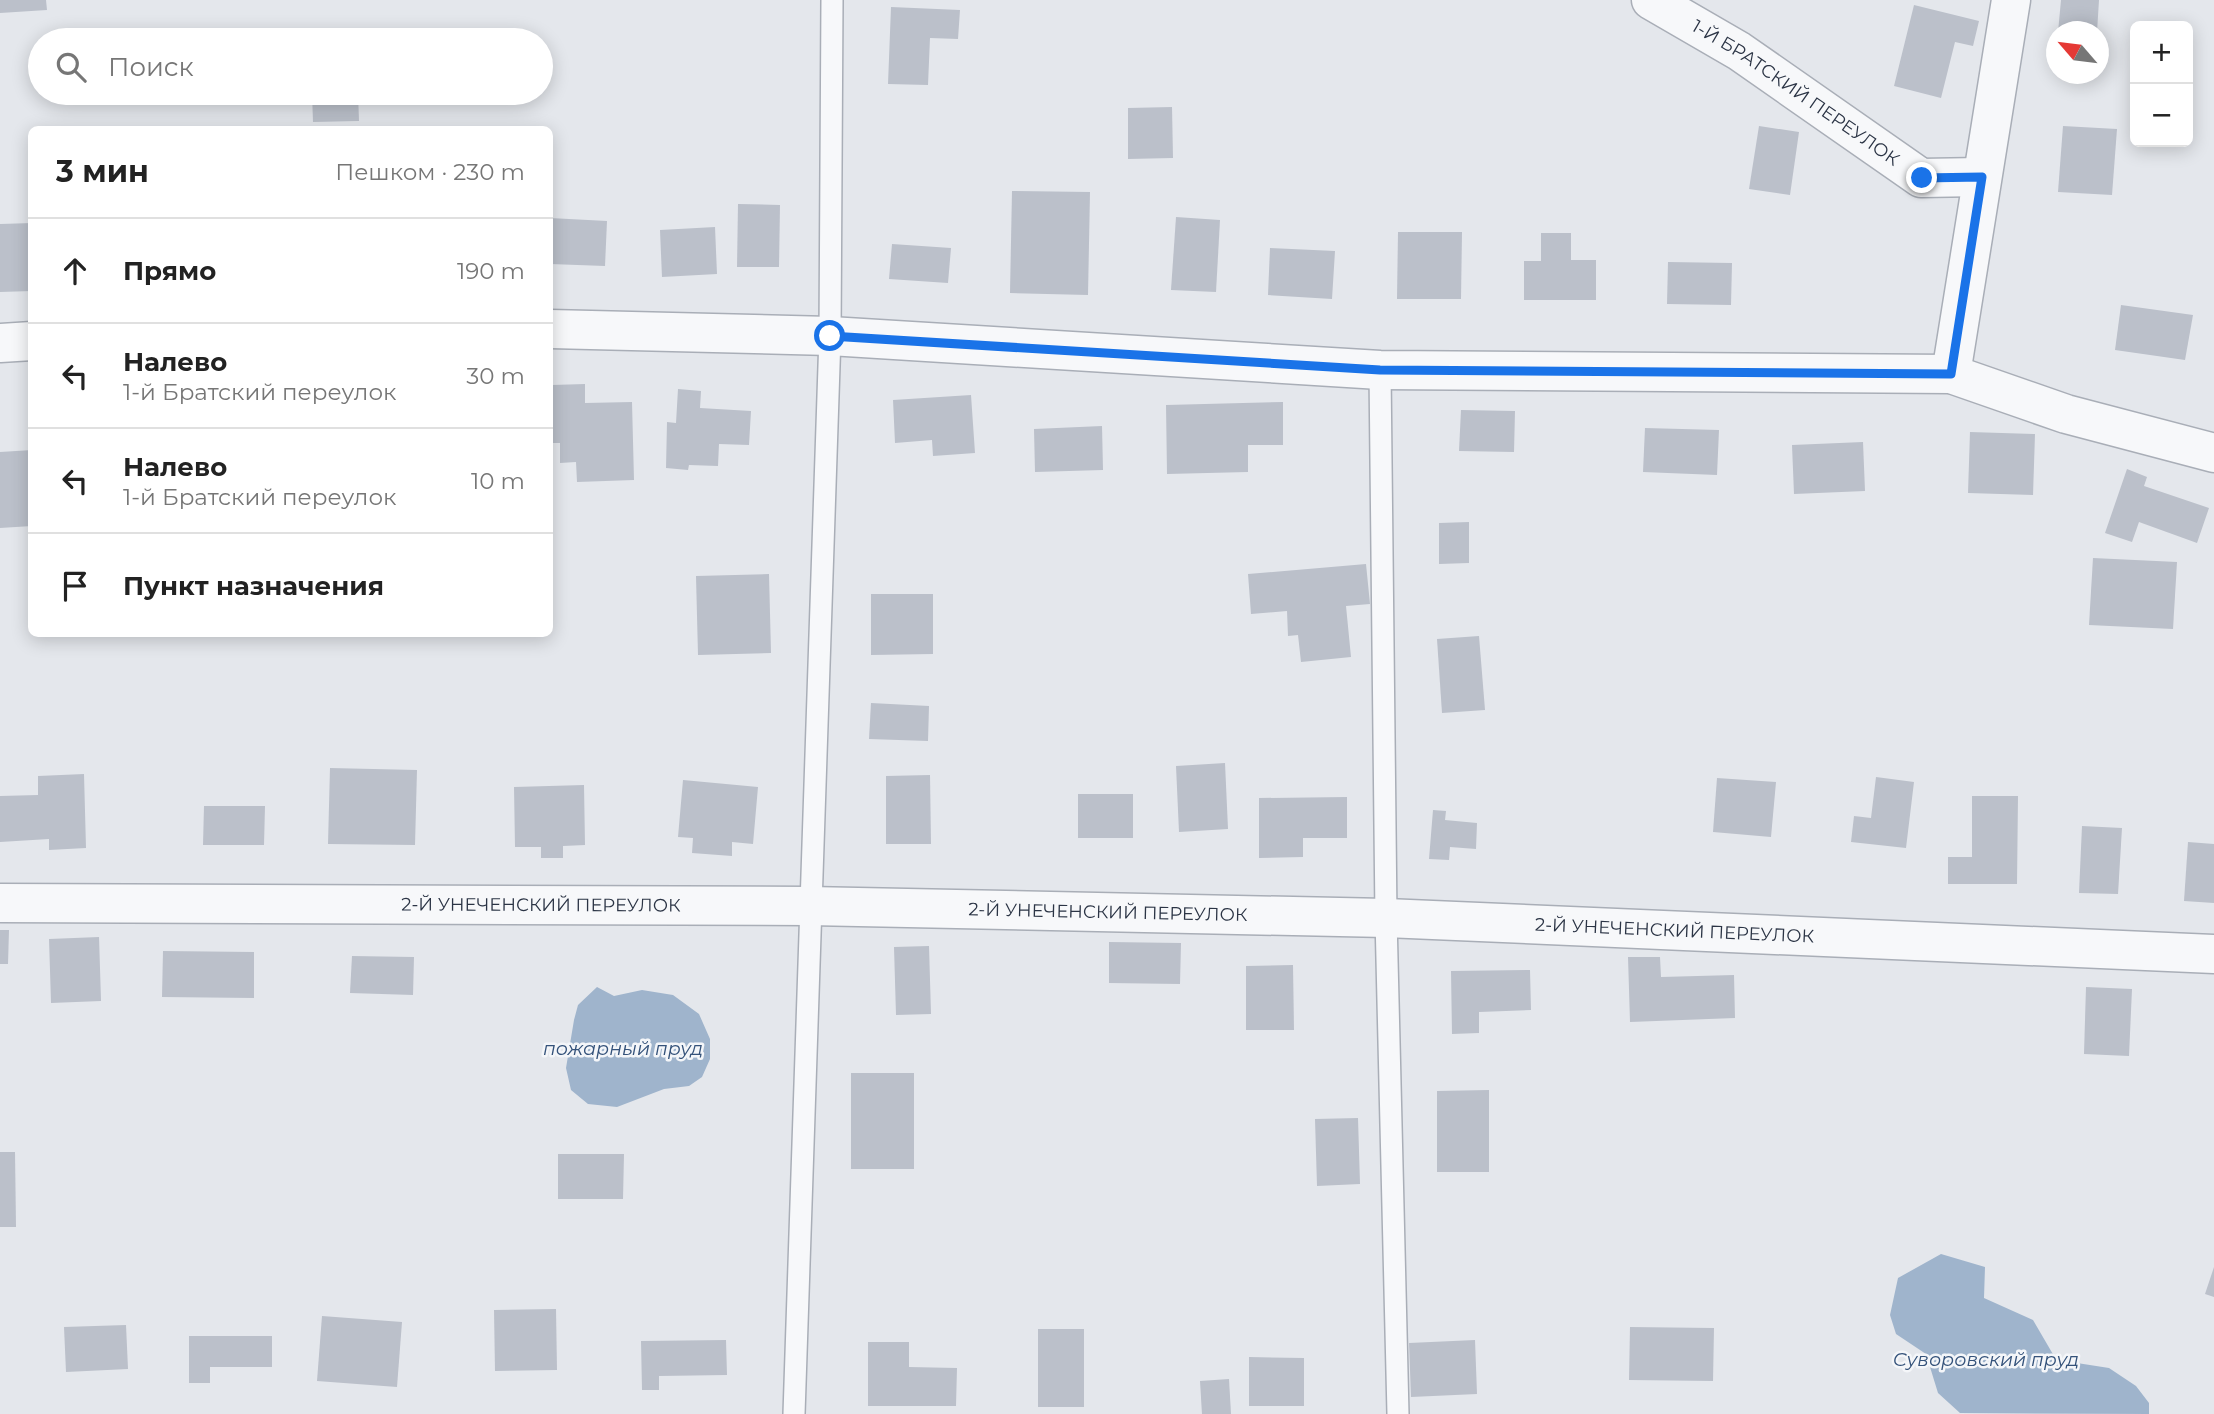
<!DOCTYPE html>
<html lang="ru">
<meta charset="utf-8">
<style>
:root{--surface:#fff;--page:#f6f6f6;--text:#222;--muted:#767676;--line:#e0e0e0}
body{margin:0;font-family:Montserrat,sans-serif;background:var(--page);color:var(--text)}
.controls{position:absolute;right:21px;top:21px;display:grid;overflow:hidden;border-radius:10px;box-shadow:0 4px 18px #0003}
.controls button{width:63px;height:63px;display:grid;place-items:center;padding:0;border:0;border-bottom:2px solid var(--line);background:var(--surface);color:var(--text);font:35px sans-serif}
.compass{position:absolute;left:2046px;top:21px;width:63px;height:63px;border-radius:50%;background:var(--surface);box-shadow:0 4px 18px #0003;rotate:298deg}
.stop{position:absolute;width:21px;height:21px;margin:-16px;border:5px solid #1a73e8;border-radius:50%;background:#fff}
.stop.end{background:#1a73e8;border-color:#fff;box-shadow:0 2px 7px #0008}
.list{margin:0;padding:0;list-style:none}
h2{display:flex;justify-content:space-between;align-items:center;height:91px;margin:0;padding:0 28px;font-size:30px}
h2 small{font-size:23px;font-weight:400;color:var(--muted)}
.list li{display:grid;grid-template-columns:46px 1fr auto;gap:21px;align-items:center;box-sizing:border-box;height:105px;padding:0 28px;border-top:2px solid var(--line)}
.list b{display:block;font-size:26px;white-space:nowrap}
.list p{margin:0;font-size:23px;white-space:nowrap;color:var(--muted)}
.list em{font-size:23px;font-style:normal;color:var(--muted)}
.icon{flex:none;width:38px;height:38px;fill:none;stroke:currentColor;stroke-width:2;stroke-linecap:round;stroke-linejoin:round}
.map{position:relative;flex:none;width:2214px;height:1414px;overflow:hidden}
.search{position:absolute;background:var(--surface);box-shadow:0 4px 18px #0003;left:28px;top:28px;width:525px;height:77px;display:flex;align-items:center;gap:18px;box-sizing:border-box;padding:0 24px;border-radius:38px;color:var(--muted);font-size:26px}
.panel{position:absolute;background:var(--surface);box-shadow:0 4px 18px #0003;left:28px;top:126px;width:525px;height:511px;border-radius:10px}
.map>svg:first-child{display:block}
.water{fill:#9fb4cc}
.building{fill:#bbc0ca}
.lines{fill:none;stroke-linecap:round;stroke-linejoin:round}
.lane-casing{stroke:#a9aeb7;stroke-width:24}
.street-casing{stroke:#a9aeb7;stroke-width:41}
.lane{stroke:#f7f8fa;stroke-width:21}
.street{stroke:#f7f8fa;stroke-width:38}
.route{stroke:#1a73e8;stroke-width:9}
.labels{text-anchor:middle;stroke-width:5;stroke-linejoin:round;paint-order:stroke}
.street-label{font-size:18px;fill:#2b3445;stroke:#f4f6f9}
.water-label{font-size:19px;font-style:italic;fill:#34527a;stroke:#f4f6f9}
</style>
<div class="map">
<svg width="2214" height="1414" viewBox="0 0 2214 1414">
<rect width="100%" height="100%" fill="#e4e7ec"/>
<g class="water">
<polygon points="597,987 614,996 642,990 673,995 699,1014 710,1039 710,1059 702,1077 689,1086 664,1089 617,1107 588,1104 571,1090 566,1068 574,1020 578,1005"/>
<polygon points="1941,1254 1985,1267 1984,1298 2033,1320 2054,1356 2077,1363 2109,1368 2136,1386 2149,1403 2149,1414 1960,1413 1938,1393 1926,1354 1896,1334 1890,1315 1898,1278"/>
</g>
<g class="building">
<polygon points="0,0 46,0 47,10 0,13"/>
<polygon points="2061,0 2099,0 2097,32 2058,32"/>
<polygon points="1914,5 1979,21 1973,46 1955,42 1941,98 1894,86"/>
<polygon points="891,7 960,10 958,39 930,38 928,85 888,84"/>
<polygon points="312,93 358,93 359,121 313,122"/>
<polygon points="1172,107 1173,158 1128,159 1128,108"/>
<polygon points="1759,126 1799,132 1790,195 1749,189"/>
<polygon points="2063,126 2117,129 2112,195 2058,192"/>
<polygon points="1012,191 1090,192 1088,295 1010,293"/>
<polygon points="738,204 780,205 779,267 737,267"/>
<polygon points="1176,217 1220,220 1216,292 1171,290"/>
<polygon points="550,218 607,221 605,266 550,264"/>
<polygon points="32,223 32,291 0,292 0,224"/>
<polygon points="715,227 717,274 662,277 660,230"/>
<polygon points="1398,232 1462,232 1461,299 1397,299"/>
<polygon points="1541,233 1571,233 1571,260 1596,260 1596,300 1524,300 1524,261 1541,261"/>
<polygon points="892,244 951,248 948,283 889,279"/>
<polygon points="1270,248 1335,251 1332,299 1268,295"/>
<polygon points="1668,262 1732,263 1731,305 1667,304"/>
<polygon points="2121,305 2193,315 2185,360 2115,350"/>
<polygon points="585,384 585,403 632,402 634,480 577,482 576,462 560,463 560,443 553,443 552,385"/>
<polygon points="678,389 701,391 700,408 751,411 749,445 719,444 718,466 689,465 688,470 666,468 667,422 676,423"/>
<polygon points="971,395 975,453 933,456 932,440 895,443 893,400"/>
<polygon points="1283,402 1283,445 1248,445 1248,472 1167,474 1166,405"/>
<polygon points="1461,410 1515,411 1514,452 1459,451"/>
<polygon points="1102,426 1103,470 1035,472 1034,429"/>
<polygon points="1645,428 1719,430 1717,475 1643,472"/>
<polygon points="1970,432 2035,434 2033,495 1968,493"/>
<polygon points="1863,442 1865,491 1794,494 1792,445"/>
<polygon points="32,450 32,526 0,528 0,452"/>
<polygon points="2127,469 2147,477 2144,486 2209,508 2197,543 2139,522 2132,542 2105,533"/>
<polygon points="1469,522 1469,563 1439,564 1439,523"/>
<polygon points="2093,558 2177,562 2173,629 2089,625"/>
<polygon points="1366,564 1370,604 1346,606 1351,657 1301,662 1298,635 1288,636 1287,611 1251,614 1248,574"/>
<polygon points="769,574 771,653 698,655 696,576"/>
<polygon points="871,594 933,594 933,654 871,655"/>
<polygon points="1479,636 1485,710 1442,713 1437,639"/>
<polygon points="871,703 929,706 928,741 869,739"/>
<polygon points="1225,763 1228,829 1179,832 1176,766"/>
<polygon points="330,768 417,770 415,845 328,844"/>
<polygon points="84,774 86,848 49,850 49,839 0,842 0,796 38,795 38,776"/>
<polygon points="930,775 931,844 886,844 886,776"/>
<polygon points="1876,777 1914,782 1906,848 1851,842 1854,816 1871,818"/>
<polygon points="1717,778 1776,782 1771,837 1713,832"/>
<polygon points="683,780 758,787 753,844 732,842 732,856 692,853 693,838 678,837"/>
<polygon points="584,785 585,845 563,846 563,858 541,858 541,847 515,847 514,787"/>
<rect x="1078" y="794" width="55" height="44"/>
<polygon points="1972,796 2018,796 2017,884 1948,884 1948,857 1972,857"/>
<polygon points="1347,797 1347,838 1303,838 1303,857 1259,858 1259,798"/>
<polygon points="204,806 265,806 264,845 203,845"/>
<polygon points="1433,810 1446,811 1445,820 1477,823 1476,849 1450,847 1449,860 1429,859"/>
<polygon points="2082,826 2122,828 2118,894 2079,893"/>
<polygon points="2188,842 2214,844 2214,903 2184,901"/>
<polygon points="0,930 9,930 8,964 0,964"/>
<polygon points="99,937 101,1001 51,1003 49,939"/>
<polygon points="1109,942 1181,943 1180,984 1109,983"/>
<polygon points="929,946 931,1014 896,1015 894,947"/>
<polygon points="163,951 254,952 254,998 162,997"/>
<polygon points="352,956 414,957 413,995 350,993"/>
<polygon points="1628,957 1660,957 1661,977 1734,975 1735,1018 1630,1022"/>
<polygon points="1293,965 1294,1030 1246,1030 1246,966"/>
<polygon points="1530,970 1531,1010 1479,1012 1479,1033 1452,1034 1451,971"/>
<polygon points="2086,987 2132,989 2129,1056 2084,1054"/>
<rect x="851" y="1073" width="63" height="96"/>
<polygon points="1489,1090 1489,1172 1437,1172 1437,1091"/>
<polygon points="1358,1118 1360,1184 1317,1186 1315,1119"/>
<polygon points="0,1152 15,1152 16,1227 0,1227"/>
<polygon points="558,1154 624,1154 623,1199 558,1199"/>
<polygon points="2214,1267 2214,1297 2205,1294"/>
<polygon points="556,1309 557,1370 495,1371 494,1310"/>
<polygon points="322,1316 402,1322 397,1387 317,1381"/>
<polygon points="126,1325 128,1369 66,1372 64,1327"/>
<polygon points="1630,1327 1714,1328 1713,1381 1629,1380"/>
<rect x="1038" y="1329" width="46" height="78"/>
<polygon points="189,1336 272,1336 272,1367 210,1367 210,1383 189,1383"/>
<polygon points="726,1340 727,1375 659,1376 659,1390 642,1390 641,1341"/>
<polygon points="1475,1340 1477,1394 1411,1397 1409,1343"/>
<polygon points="868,1342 909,1342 909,1367 957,1368 956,1406 868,1406"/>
<polygon points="1249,1357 1304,1358 1304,1406 1249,1406"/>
<polygon points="1229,1379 1231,1414 1202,1414 1200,1381"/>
</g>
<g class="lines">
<g class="lane-casing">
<g id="lane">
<polyline points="1380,370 1386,918 1398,1414"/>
<polyline points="794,1414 830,336 832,0"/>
</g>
</g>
<g class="street-casing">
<g id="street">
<path id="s1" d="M1651,0l88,51 182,127 60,-1"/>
<polyline points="550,329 830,336 1380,370 1951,374 2066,414 2214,453"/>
<polyline points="0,343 32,341"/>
<polyline points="1951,374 2011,0"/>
<path id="s2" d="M0,903l809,3 577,12 828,36"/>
</g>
</g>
<use href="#lane" class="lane"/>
<use href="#street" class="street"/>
</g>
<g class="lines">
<polyline class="route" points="830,336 1380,370 1951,374 1982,177 1922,178"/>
</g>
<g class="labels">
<g class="street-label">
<text dy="6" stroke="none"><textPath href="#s1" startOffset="172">1-Й БРАТСКИЙ ПЕРЕУЛОК</textPath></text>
<text dy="6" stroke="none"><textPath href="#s2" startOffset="541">2-Й УНЕЧЕНСКИЙ ПЕРЕУЛОК</textPath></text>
<text dy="6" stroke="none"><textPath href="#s2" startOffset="1108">2-Й УНЕЧЕНСКИЙ ПЕРЕУЛОК</textPath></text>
<text dy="6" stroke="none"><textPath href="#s2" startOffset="1675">2-Й УНЕЧЕНСКИЙ ПЕРЕУЛОК</textPath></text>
</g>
<g class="water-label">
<text x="623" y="1055">пожарный пруд</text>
<text x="1986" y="1366">Суворовский пруд</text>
</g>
</g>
</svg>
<div class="controls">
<button>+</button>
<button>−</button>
</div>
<svg class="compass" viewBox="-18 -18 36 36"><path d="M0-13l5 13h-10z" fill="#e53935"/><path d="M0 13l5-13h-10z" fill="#767676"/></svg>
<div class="stop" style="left:830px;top:336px"></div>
<div class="stop end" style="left:1922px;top:178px"></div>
<div class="search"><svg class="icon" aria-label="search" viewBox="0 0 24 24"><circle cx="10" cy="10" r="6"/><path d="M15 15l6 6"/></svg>Поиск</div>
<section class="panel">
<h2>3 мин<small>Пешком · 230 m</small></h2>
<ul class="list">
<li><svg class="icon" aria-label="ahead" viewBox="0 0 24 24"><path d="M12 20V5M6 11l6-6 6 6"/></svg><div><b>Прямо</b></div><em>190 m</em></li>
<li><svg class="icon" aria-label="left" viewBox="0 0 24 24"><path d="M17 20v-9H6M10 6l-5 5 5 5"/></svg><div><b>Налево</b><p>1-й Братский переулок</p></div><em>30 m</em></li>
<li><svg class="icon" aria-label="left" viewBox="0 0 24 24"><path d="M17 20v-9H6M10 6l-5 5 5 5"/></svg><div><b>Налево</b><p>1-й Братский переулок</p></div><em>10 m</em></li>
<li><svg class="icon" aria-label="arrive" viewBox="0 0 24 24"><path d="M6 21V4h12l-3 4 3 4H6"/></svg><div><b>Пункт назначения</b></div></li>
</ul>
</section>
</div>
